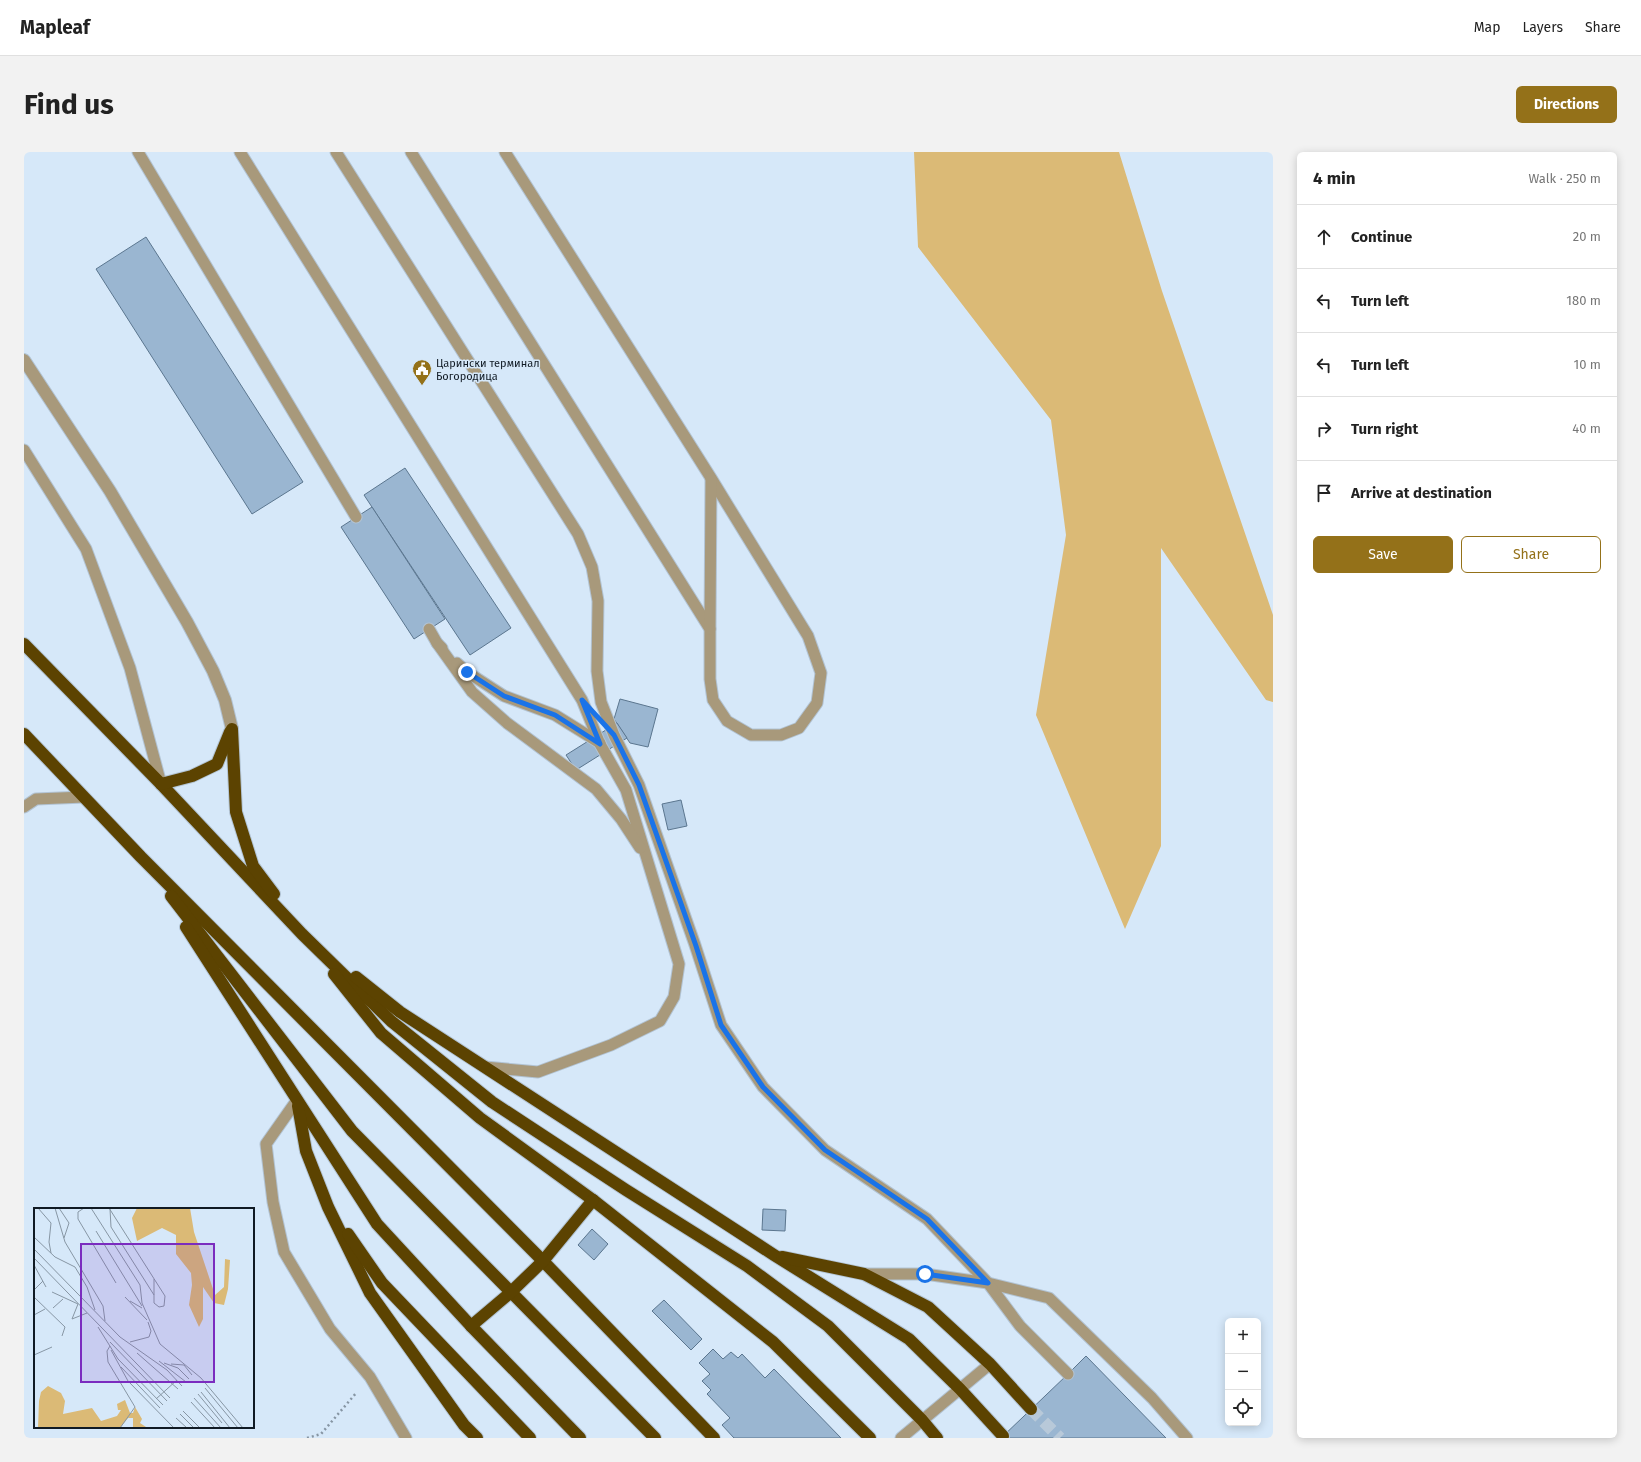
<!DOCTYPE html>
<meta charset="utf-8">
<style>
:root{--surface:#fff;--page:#f2f2f2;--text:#222;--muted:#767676;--line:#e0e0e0;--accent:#947119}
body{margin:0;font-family:"Fira Sans",sans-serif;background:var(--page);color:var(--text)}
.controls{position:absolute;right:12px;bottom:12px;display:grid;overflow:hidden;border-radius:6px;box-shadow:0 2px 10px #0003}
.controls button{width:36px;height:36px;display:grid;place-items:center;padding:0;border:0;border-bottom:1px solid var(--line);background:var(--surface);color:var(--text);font:20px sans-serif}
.stop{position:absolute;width:12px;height:12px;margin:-9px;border:3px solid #1a73e8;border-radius:50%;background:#fff}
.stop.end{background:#1a73e8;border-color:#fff;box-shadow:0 1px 4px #0008}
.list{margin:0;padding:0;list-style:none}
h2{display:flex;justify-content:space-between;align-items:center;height:52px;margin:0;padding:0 16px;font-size:17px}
h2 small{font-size:13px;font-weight:400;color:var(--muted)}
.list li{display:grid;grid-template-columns:26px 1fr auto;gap:12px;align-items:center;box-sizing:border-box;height:64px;padding:0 16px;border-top:1px solid var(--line)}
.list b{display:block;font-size:15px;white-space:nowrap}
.list em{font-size:13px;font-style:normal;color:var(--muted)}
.actions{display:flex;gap:8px;padding:12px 16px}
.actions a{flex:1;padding:9px 0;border:1px solid var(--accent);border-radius:6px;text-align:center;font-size:14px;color:var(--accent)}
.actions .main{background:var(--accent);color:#fff}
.icon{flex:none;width:22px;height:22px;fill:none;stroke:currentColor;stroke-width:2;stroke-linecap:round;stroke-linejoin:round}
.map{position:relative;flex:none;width:1249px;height:1286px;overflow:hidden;border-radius:6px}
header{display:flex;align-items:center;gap:24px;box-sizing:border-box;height:56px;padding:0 20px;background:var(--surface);border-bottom:1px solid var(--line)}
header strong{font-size:19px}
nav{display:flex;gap:22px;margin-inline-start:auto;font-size:14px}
.intro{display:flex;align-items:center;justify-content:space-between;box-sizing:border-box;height:96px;padding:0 24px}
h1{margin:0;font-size:28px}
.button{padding:10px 18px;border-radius:6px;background:var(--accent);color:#fff;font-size:14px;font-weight:700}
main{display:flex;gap:24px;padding:0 24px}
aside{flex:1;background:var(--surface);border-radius:6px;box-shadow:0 2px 10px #0003}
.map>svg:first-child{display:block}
.green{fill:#dbba76}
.building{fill:#9ab6d1;stroke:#5b768f}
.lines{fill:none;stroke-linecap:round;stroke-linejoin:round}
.highway-tunnel{stroke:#b8c9d9;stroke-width:12;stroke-dasharray:12 6;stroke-linecap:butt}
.lane-casing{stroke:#b2c3d3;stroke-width:13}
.street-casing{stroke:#b2c3d3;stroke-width:14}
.highway-casing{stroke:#b2c3d3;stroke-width:14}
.path{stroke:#8695a3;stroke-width:2.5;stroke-dasharray:2 3;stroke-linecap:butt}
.lane{stroke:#a8997b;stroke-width:11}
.street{stroke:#a8997b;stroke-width:12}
.highway{stroke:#5c4301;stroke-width:12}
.route{stroke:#1a73e8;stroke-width:5}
.labels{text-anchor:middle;stroke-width:3;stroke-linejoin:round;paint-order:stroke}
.poi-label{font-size:11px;fill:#101a24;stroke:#d6e8f9;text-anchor:start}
.inset-road{fill:none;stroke:#8796a4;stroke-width:1}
.view{fill:#7b2cbf;fill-opacity:0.15;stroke:#7b2cbf;stroke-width:2}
.inset-edge{fill:none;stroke:#101a24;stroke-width:2}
</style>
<header>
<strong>Mapleaf</strong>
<nav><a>Map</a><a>Layers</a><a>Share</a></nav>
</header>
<div class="intro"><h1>Find us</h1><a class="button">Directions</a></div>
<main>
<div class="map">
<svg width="1249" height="1286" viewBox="0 0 1249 1286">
<rect width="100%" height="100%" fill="#d6e8f9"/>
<polygon class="green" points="890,0 1095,0 1138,139 1249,463 1249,550 1242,548 1137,396 1137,694 1101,777 1012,563 1042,383 1027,268 894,95"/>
<g class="building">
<polygon points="122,85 279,330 228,362 72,117"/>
<polygon points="381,316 487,476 446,503 340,343"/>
<polygon points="348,355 421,467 390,487 317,375"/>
<polygon points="596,547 634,557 624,595 606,591 590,567"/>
<polygon points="593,571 603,586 552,618 542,603"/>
<polygon points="657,648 663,674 644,678 638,652"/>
<polygon points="739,1057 762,1058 761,1079 738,1078"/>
<polygon points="568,1077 584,1092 570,1108 554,1093"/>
<polygon points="640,1148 678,1187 667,1198 628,1159"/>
<polygon points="689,1197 699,1207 707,1200 714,1206 718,1202 741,1226 750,1217 817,1286 710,1286 698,1273 706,1266 683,1242 687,1238 678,1229 686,1222 675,1211"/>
<polygon points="1062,1204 1142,1286 977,1286 1044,1222"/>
</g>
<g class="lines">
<polyline class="highway-tunnel" points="1007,1257 1036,1286"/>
<g class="lane-casing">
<g id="lane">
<polyline points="114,0 332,365"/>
<polyline points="216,0 558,548 576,592 602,638 655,812 650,845 636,869 587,893 514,920 461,915"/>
<polyline points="312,0 554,382 568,415 574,449 573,519 577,550 590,583 615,633 671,793 697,873 739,935 801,998 903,1067 964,1131 1025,1146 1128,1246 1163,1286"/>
<polyline points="387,0 686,477 686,527 689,548 703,569 727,583 757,583 775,576 793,551 797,521 784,484 687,326 481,0"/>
<polyline points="0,298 62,397 106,516 137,632"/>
<polyline points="405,477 413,491 418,496"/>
<polyline points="686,477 687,327"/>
<polyline points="413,491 448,540 483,571 572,637 597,667 616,696"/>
<polyline points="433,511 443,520 480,544 531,563 576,591"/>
<polyline points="0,655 12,647 60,645"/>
<polyline points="273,948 242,992 249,1050 260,1100 306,1177 346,1225 382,1286"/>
<polyline points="840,1122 901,1122 964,1131 996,1174 1044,1222"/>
<polyline points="877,1286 966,1212"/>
</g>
</g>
<g class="street-casing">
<polyline id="street" points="0,208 86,339 163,470 189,519 201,548 208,577"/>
</g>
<g class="highway-casing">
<g id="highway">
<polyline points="0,492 137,632 278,782 367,869 468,950 602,1038 723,1114 804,1174 898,1268 913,1286"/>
<polyline points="208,577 212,660 229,714 250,742"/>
<polyline points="0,582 117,705 519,1109 690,1286"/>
<polyline points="137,632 168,624 193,612 206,580"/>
<polyline points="147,744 328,979 631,1286"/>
<polyline points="162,775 353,1072 447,1174 556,1286"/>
<polyline points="310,822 357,881 456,966 569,1048 749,1190 846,1286"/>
<polyline points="332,825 376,860 750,1103 885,1187 936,1237 979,1284"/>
<polyline points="274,954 282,999 304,1055 346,1141 440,1273 453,1286"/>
<polyline points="324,1082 358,1131 506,1286"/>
<polyline points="758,1105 840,1122 904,1155 966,1212 1007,1257"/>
<polyline points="447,1174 486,1141 519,1109 569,1048"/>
</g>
</g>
<polyline class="path" points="283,1286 297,1282 333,1240"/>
<use href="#lane" class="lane"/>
<use href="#street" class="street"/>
<use href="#highway" class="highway"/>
</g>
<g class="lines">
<polyline class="route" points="443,520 480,544 531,563 576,592 558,548 590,583 615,633 672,794 697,873 739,935 801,998 903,1067 964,1131 901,1122"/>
</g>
<defs>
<g id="civic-pin" transform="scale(1)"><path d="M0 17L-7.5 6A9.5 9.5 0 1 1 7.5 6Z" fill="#947119" stroke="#d6e8f9"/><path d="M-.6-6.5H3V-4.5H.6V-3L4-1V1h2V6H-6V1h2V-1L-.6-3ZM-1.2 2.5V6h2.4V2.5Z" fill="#fff"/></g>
</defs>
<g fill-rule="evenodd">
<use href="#civic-pin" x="398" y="217"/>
</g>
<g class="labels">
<g class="poi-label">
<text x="412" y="215">Царински терминал<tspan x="412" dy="13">Богородица</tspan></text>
</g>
</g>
<g transform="translate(10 1056)">
<rect width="220" height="220" fill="#d6e8f9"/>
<path d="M103,0h53l4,24 21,63 9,-8 1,-28 5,1 -2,29 -4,16 -10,-2 -11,-16v32l-4,8 -10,-22 3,-20 -1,-12 -15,-19v-19l-14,-7 -25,13 -5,-23zM14,178l13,7 4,8 -2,13 29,-6 9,13 16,-5 4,-6h-3l-1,-6 8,-4 5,13h3l2,-6 7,12 -2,4 6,4 -13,1v-10h-5l-8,10h-82l1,-27 2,-9z" fill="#dbba76"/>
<path class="inset-road" d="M4,0l13,15 -2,19 2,11M21,0l10,34 38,64M25,0l10,15 -5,15M50,0l-6,4v7l38,64M57,0l49,77 2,18 18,41 41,34 42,50M75,0l56,88 -1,10 -5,1 -5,-4v-8l-43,-68 -1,-18M62,23l46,75M0,29l21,20 20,10 12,20 8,23M0,41l86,88 47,33 15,16M0,50l136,140M0,57l12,22M0,82l9,-9M18,84l26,12 -6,15M120,87v-16M0,89l31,30 -3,9M91,89l22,23M96,93l12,7M69,98l2,15M19,100l10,-9M0,107l11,-6M38,111l15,-6M64,119l20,32 45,46M76,134l57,59M96,134l19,-5 2,-6 -3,-9M76,138l-3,5 1,11 27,45 -15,21M77,142l17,31 46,47M103,145l41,36M0,147l18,-8M125,153l27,21M130,155l14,5 11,11M137,156l13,1 8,10M87,159l39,41M171,180l33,40M167,184l29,36M164,186l24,29M160,190l27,30M122,191l21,-19M157,194l24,26M149,203l17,17M146,206l14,14M142,210l11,10"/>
<path class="view" d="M47,36h133v138h-133z"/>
<rect width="220" height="220" class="inset-edge"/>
</g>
</svg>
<div class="controls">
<button>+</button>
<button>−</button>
<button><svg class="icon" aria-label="locate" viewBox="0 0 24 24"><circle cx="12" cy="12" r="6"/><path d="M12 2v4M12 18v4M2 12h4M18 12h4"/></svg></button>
</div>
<div class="stop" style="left:901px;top:1122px"></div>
<div class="stop end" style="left:443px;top:520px"></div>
</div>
<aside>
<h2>4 min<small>Walk · 250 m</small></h2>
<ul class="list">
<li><svg class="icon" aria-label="ahead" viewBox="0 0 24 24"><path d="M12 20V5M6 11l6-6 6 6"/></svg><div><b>Continue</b></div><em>20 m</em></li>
<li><svg class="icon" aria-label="left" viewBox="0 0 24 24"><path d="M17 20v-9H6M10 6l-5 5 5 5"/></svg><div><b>Turn left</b></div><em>180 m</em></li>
<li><svg class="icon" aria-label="left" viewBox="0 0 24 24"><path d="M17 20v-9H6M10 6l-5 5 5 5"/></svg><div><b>Turn left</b></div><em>10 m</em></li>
<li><svg class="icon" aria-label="right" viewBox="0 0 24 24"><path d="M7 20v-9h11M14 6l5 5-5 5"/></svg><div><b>Turn right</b></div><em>40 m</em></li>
<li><svg class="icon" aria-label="arrive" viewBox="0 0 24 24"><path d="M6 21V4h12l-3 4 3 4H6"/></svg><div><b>Arrive at destination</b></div></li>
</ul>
<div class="actions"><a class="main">Save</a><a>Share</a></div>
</aside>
</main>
